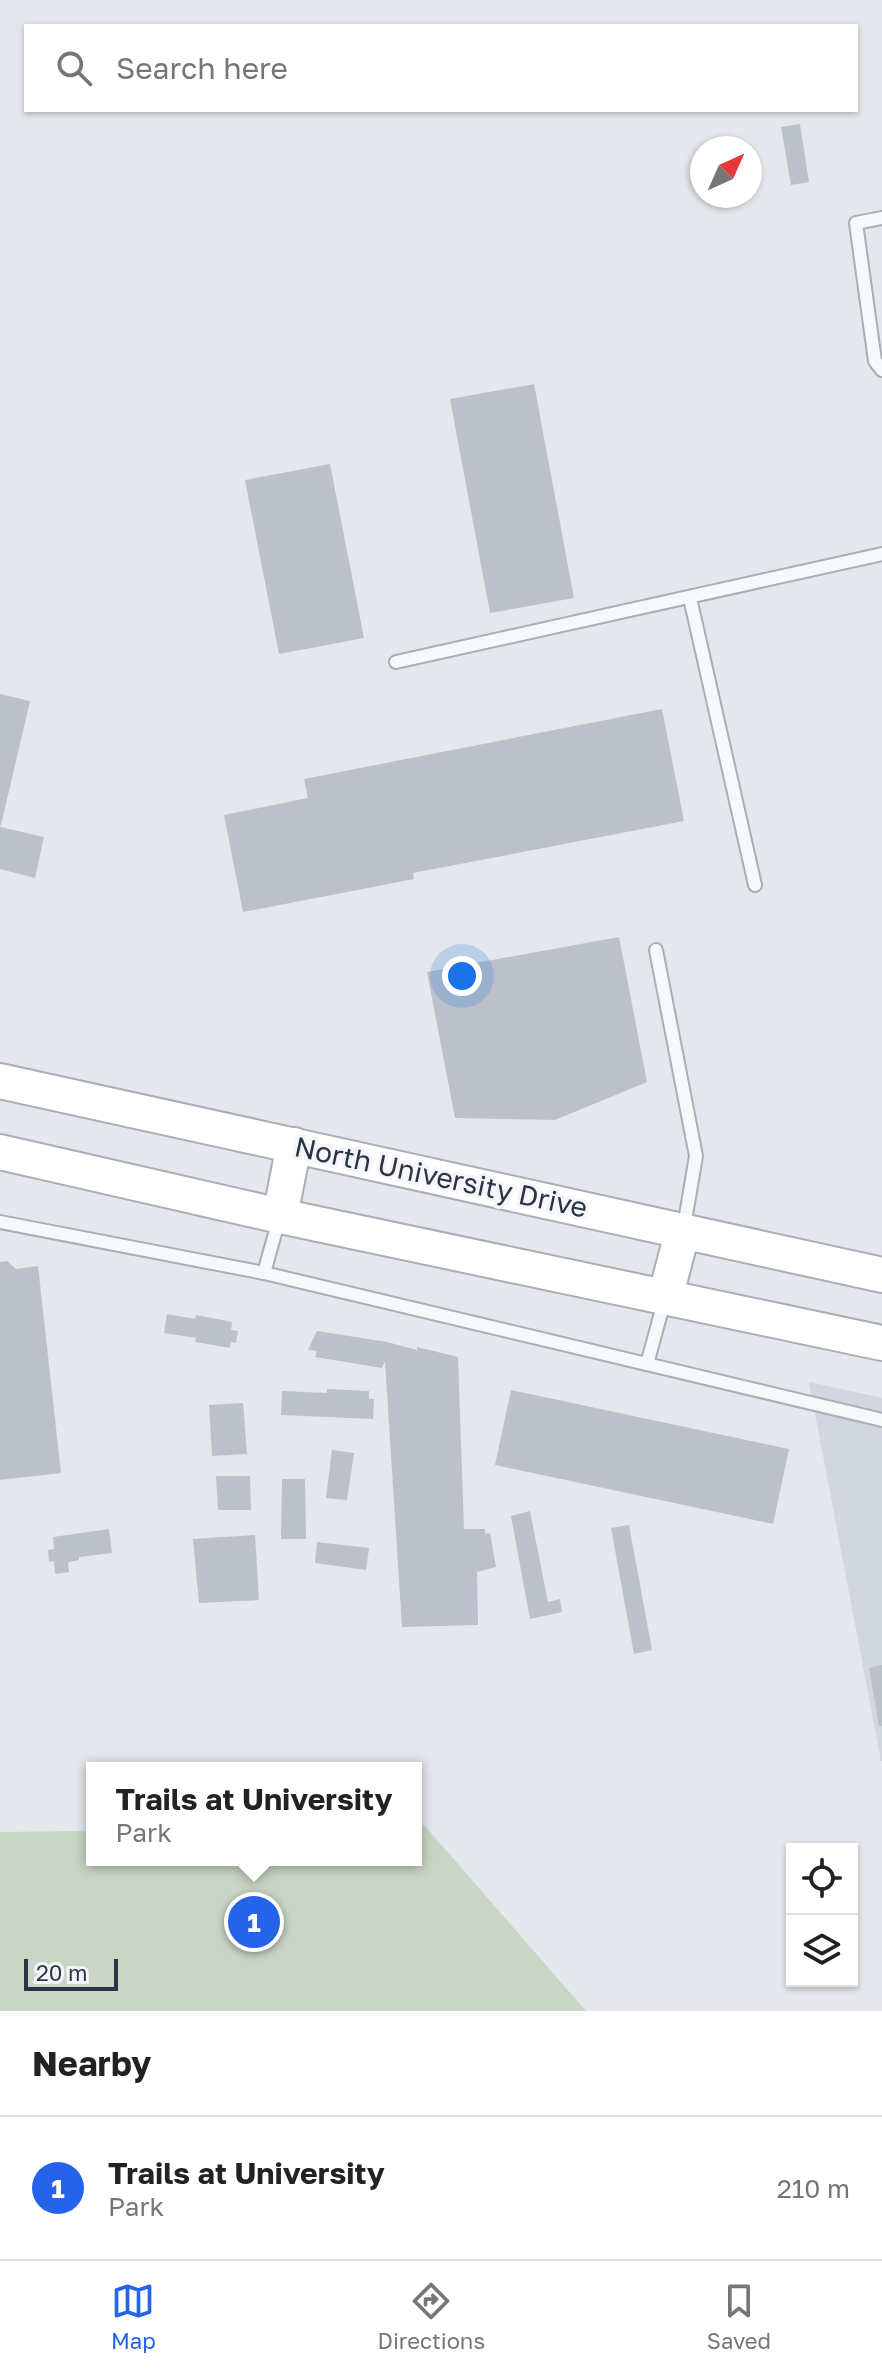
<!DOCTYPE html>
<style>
:root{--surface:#fff;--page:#f2f2f2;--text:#222;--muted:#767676;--line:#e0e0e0;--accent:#2563eb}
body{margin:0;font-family:"Golos Text",sans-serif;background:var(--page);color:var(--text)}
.controls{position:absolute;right:24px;bottom:24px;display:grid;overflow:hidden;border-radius:0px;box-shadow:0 2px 6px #0004}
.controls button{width:72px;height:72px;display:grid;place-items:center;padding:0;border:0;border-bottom:2px solid var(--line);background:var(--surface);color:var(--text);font:40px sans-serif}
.compass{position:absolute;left:690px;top:136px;width:72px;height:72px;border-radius:50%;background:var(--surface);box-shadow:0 2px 6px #0004;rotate:45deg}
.scale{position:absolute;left:24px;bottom:20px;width:94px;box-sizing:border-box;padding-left:8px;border:4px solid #2b3445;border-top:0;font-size:22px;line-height:28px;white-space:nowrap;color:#2b3445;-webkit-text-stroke:6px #f4f6f9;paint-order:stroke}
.you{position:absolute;left:462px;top:976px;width:28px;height:28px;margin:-20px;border:6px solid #fff;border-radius:50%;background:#1a73e8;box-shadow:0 0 0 12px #1a73e833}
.badge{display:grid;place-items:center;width:52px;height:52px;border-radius:50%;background:var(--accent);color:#fff;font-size:26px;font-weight:700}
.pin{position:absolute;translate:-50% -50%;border:4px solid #fff;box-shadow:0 2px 8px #0006}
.popup{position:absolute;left:86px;top:1762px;width:336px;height:104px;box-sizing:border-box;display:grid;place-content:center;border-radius:0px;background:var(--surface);filter:drop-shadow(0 2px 6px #0005);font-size:26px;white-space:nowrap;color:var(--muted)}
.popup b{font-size:30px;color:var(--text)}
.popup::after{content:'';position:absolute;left:50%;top:100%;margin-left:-16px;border:16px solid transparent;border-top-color:var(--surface)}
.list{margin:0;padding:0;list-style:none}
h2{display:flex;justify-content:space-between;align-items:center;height:104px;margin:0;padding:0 32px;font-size:34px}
h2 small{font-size:26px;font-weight:400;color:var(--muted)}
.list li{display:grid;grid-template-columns:52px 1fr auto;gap:24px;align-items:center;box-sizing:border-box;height:144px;padding:0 32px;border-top:2px solid var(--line)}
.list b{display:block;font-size:30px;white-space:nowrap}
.list p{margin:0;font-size:26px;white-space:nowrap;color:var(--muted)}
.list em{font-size:26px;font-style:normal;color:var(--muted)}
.icon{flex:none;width:44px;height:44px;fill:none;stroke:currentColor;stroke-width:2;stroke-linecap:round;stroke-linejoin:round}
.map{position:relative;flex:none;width:882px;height:2011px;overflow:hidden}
.search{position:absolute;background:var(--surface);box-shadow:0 2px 6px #0004;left:24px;right:24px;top:24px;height:88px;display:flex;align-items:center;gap:20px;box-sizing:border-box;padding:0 28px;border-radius:0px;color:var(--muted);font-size:30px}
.sheet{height:248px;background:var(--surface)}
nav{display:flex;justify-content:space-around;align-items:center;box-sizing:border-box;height:112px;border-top:2px solid var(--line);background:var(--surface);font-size:22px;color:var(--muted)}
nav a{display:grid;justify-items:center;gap:4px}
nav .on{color:var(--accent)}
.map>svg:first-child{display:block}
.built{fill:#d2d6de}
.green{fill:#c9d6c5}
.building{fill:#bbc0ca}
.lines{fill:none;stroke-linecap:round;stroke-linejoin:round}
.lane-casing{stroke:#a9aeb7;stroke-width:16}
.secondary-casing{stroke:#a9aeb7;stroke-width:38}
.lane{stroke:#f7f8fa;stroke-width:12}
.secondary{stroke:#fff;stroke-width:34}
.labels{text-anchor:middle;stroke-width:7;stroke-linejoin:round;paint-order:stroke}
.street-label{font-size:28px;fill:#2b3445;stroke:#f4f6f9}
</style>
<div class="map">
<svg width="882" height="2011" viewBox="0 0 882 2011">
<rect width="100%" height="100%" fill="#e4e7ec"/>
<polygon class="built" points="809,1382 882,1398 882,1761 881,1761"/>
<polygon class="green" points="416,1825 424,1825 586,2011 0,2011 0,1832 92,1831 92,1860 416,1860"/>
<g class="building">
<polygon points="800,124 809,182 791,185 781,127"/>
<polygon points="534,384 574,598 490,613 450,399"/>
<polygon points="330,464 364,638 279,654 245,480"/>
<polygon points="0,694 30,701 1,825 0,825"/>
<polygon points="662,709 684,821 413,873 414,879 243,912 224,815 308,798 304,779"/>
<polygon points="0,827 44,837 35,878 0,869"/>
<polygon points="619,937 647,1082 555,1120 455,1118 427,972"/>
<polygon points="7,1261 16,1269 38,1266 61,1473 0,1480 0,1262"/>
<polygon points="167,1314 195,1319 196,1315 232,1322 231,1330 238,1331 236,1343 231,1342 230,1348 195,1342 196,1338 164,1333"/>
<polygon points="317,1331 387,1342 417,1350 417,1347 458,1357 464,1529 485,1529 485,1534 490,1533 496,1567 477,1572 478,1625 402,1627 385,1361 382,1368 315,1357 317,1351 308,1350"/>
<polygon points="327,1389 369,1391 369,1399 374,1399 373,1419 281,1415 282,1391 327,1393"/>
<polygon points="511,1390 789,1449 773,1524 495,1465"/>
<polygon points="243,1403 247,1454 212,1456 209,1405"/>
<polygon points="332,1450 354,1453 347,1500 326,1498"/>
<polygon points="216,1476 250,1476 251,1510 218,1510"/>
<polygon points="282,1479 305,1479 306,1539 281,1539"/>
<polygon points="530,1511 548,1602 560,1599 562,1612 530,1619 511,1516"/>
<polygon points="629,1525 652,1650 634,1654 611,1528"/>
<polygon points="109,1529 112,1553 79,1557 79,1560 68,1562 69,1572 55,1574 54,1561 49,1562 48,1550 54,1549 53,1537"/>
<polygon points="255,1535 259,1600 199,1603 193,1539"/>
<polygon points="317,1542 369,1548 366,1570 315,1563"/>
<polygon points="882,1665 882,1726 879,1726 869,1668"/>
</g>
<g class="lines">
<g class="lane-casing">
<g id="lane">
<polyline points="882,218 856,223 875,361 882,370"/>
<polyline points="690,598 755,885"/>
<polyline points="396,662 882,554"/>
<polyline points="656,950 696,1156 684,1227"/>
<polyline points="0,1222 264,1273 882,1420"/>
<polyline points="264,1273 279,1219"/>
<polyline points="647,1364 664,1302"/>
</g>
</g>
<g class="secondary-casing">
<g id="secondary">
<polyline points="0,1081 882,1275"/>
<polyline points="0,1152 280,1216 882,1343"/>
<polyline points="280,1216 294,1145"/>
<polyline points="665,1298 683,1230"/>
</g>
</g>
<use href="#lane" class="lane"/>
<use href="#secondary" class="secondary"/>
</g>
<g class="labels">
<g class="street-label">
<text transform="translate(441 1177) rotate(12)" y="10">North University Drive</text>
</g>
</g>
</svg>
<div class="controls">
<button><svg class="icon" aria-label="locate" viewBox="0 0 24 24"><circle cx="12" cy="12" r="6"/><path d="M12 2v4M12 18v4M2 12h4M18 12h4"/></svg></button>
<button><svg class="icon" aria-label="layers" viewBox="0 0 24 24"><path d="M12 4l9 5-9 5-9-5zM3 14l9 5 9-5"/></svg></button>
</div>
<svg class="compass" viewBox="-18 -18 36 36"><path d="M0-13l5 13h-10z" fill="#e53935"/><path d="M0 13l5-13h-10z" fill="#767676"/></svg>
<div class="scale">20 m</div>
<div class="you"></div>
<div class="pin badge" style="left:254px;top:1922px">1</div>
<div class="popup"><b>Trails at University</b>Park</div>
<div class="search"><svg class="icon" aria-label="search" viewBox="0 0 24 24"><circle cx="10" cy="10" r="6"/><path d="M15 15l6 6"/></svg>Search here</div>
</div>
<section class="sheet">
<h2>Nearby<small></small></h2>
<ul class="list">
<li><span class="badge">1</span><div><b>Trails at University</b><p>Park</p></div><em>210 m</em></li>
</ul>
</section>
<nav>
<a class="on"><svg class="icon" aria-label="map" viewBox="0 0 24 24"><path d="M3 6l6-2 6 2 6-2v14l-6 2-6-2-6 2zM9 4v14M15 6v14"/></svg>Map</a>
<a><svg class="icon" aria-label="directions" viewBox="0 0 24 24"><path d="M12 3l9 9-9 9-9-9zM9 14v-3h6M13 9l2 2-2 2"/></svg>Directions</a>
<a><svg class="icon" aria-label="saved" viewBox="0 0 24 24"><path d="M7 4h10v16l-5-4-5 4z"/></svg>Saved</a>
</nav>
